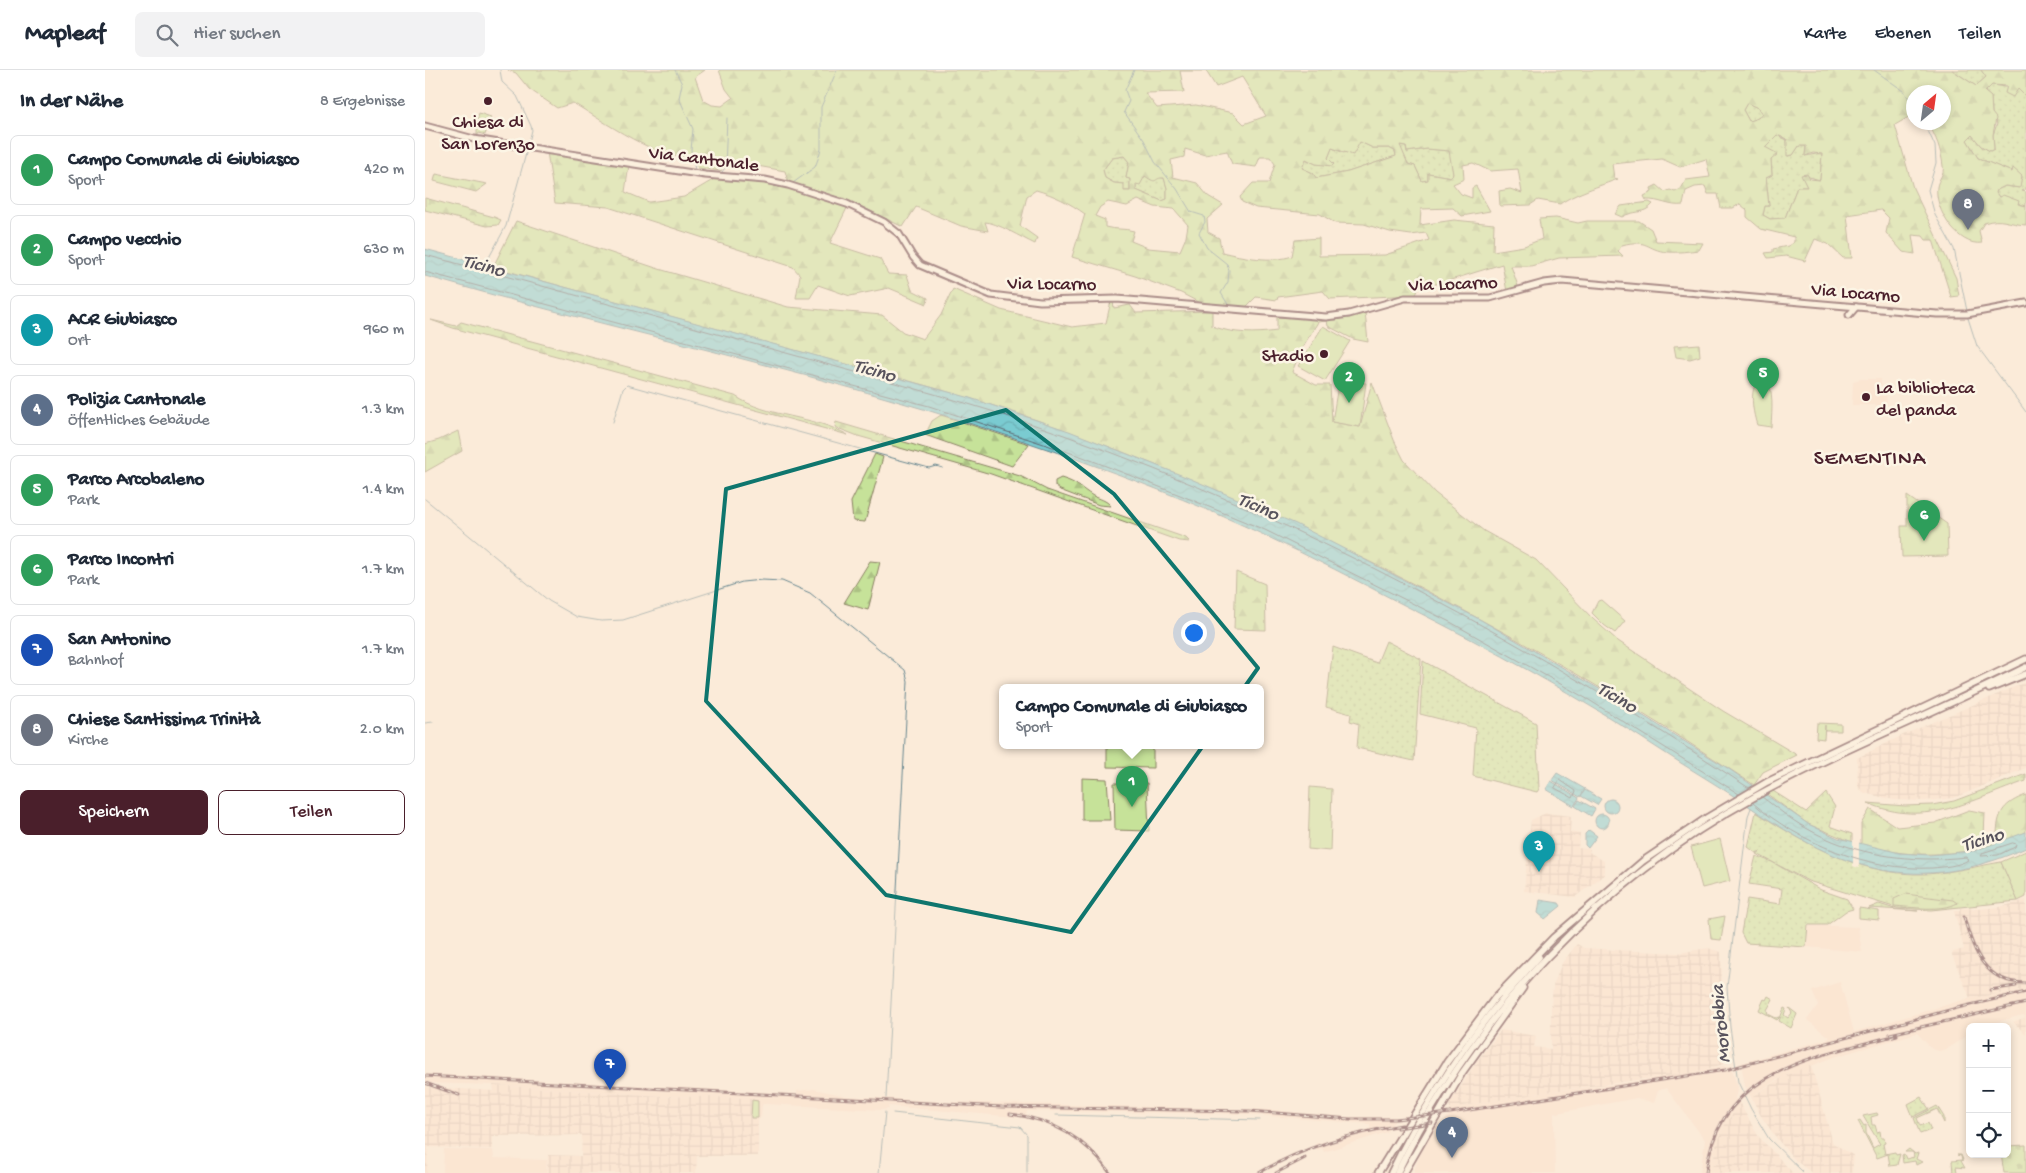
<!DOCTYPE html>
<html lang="de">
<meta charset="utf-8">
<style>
:root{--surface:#fff;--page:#f2f2f3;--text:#1f2937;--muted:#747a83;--line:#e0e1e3;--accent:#4a1f2b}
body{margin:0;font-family:"Gochi Hand",sans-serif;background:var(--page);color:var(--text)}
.controls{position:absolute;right:15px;bottom:15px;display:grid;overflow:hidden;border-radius:8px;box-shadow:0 2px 8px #0003}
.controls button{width:45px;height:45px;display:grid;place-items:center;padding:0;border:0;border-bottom:1px solid var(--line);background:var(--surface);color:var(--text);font:25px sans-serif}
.compass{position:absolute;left:1481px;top:15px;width:45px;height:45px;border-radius:50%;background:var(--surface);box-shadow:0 2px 8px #0003;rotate:29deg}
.you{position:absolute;left:768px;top:562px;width:18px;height:18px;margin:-12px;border:4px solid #fff;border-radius:50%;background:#1a73e8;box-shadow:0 0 0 8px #1a73e833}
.badge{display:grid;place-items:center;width:32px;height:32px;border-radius:50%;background:var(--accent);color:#fff;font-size:16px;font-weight:700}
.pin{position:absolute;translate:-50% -41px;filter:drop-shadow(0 1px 2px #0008)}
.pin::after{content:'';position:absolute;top:26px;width:18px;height:15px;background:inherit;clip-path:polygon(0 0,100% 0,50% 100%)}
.popup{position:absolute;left:574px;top:614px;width:265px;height:65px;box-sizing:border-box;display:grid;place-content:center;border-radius:8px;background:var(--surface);filter:drop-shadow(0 1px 4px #0005);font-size:16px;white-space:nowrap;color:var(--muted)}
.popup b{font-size:19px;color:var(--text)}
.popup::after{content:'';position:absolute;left:50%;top:100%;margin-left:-10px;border:10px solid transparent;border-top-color:var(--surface)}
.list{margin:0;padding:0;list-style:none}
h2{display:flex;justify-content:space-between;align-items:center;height:65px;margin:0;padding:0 20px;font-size:21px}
h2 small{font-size:16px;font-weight:400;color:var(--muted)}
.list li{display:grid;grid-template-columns:32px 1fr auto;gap:15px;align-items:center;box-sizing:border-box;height:70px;margin:0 10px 10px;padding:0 10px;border:1px solid var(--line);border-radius:8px}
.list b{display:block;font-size:19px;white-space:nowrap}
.list p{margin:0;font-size:16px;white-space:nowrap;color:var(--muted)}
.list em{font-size:16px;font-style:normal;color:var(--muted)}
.actions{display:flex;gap:10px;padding:15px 20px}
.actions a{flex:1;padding:11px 0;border:1px solid var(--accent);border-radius:8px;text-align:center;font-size:18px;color:var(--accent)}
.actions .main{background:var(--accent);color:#fff}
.icon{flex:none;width:28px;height:28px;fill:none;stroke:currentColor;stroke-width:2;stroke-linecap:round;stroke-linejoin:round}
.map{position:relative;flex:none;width:1601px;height:1103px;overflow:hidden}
header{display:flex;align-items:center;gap:30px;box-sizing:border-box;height:70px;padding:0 25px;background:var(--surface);border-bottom:1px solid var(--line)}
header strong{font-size:24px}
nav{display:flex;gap:28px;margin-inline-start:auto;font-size:18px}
.search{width:350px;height:45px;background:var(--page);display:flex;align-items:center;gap:12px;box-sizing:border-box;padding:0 18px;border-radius:8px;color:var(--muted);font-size:19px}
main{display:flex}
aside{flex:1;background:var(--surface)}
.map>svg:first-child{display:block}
.built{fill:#fadfcb}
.industrial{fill:url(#industrial-grid)}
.grass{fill:url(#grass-dots);stroke:#888062}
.forest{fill:url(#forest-firs);stroke:#888062;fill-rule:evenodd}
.cemetery{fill:url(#cemetery-stones);stroke:#888062}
.park{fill:#c6e299;stroke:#888062}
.water{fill:url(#water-waves);stroke:#67868f}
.pier{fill:#fbebd9}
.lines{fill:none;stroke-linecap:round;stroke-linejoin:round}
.shore{stroke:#5d646d;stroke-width:1}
.stream{stroke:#67868f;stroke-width:1}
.primary-casing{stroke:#4a1f2b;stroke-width:9}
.highway-casing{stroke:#4a1f2b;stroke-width:9}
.primary{stroke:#fcf5e5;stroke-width:5}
.highway{stroke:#fcf5e5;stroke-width:5.5}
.rail-casing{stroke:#4a1f2b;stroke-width:3}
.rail{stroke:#fcf5e5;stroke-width:1;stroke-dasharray:4;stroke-linecap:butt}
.marked{fill:none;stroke:#0f766e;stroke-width:4;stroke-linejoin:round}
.poi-dot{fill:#4a1f2b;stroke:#fcf5e5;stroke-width:2}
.labels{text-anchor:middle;stroke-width:5;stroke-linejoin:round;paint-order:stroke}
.poi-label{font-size:19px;fill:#4a1f2b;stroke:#fcf5e5}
.street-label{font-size:19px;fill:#4a1f2b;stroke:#fcf5e5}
.water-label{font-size:20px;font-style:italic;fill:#58535d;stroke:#fcf5e5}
.quarter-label{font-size:21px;letter-spacing:1px;fill:#4a1f2b;stroke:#fcf5e5}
</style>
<header>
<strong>Mapleaf</strong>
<div class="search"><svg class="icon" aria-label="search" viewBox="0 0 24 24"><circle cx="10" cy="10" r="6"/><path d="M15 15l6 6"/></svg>Hier suchen</div>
<nav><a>Karte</a><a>Ebenen</a><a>Teilen</a></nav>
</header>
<main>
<aside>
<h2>In der Nähe<small>8 Ergebnisse</small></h2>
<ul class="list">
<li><span class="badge" style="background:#2e9e5b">1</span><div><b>Campo Comunale di Giubiasco</b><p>Sport</p></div><em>420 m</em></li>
<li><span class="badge" style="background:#2e9e5b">2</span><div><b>Campo vecchio</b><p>Sport</p></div><em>630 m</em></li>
<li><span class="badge" style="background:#0f9aa8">3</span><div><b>ACR Giubiasco</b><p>Ort</p></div><em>960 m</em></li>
<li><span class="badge" style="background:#5c6f8a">4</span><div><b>Polizia Cantonale</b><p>Öffentliches Gebäude</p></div><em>1.3 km</em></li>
<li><span class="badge" style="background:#2e9e5b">5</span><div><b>Parco Arcobaleno</b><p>Park</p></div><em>1.4 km</em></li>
<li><span class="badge" style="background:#2e9e5b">6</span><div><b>Parco Incontri</b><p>Park</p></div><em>1.7 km</em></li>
<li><span class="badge" style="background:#1a4fb4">7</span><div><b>San Antonino</b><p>Bahnhof</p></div><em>1.7 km</em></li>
<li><span class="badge" style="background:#6b7280">8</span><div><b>Chiese Santissima Trinità</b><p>Kirche</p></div><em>2.0 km</em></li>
</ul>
<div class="actions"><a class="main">Speichern</a><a>Teilen</a></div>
</aside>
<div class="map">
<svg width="1601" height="1103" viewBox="0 0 1601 1103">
<defs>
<pattern id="industrial-grid" width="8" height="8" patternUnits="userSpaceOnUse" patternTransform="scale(1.25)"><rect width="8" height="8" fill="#fadfcb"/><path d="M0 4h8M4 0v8" fill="none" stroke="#d8bfae"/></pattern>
<pattern id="grass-dots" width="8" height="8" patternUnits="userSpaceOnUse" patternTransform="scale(1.25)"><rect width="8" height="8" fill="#c6e299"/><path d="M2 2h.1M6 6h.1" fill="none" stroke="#acc184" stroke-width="1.8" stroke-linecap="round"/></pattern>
<pattern id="forest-firs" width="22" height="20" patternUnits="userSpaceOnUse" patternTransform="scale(1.25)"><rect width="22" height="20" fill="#c6e299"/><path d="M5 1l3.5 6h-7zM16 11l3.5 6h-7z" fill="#acc184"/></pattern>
<pattern id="cemetery-stones" width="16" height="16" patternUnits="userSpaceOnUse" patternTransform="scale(1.25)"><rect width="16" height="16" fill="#c6e299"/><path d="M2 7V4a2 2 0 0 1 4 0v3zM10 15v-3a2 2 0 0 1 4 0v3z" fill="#acc184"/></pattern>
<pattern id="water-waves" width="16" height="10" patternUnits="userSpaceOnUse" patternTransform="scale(1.25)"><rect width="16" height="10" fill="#7acbd1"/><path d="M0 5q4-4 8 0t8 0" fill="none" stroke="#6baeb4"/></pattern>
</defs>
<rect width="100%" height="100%" fill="#fbebd9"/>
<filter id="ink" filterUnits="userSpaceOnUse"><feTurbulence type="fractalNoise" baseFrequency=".02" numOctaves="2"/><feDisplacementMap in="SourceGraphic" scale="10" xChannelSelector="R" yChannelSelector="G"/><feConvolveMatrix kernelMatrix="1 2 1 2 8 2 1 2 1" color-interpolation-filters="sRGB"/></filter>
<g filter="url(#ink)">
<g class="built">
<polygon points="1435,309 1456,309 1456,321 1461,321 1462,335 1427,335 1428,311"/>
<polygon points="1382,855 1433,857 1437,882 1381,877"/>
<polygon points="1415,912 1429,962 1545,928 1601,920 1601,947 1598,945 1553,957 1545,957 1545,963 1522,979 1514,981 1507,979 1492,963 1409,987 1351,1010 1326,1027 1320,1016 1316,993 1405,968 1382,950 1393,935 1387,921"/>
<polygon points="1297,996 1305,996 1313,1017 1310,1028 1315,1034 1300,1054 1291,1076 1286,1103 1275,1103 1280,1070 1241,1018 1233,1021 1229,1033 1212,1028 1132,1043 1129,1042 1130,1103 988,1103 995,1084 1010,1056 1019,1053 1026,1041 1025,1038 1128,1021 1208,1012"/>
<polygon points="0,1004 372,1024 372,1021 389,1019 422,1026 521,1032 845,1040 921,1047 972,1047 962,1062 899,1082 897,1078 892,1080 890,1074 945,1059 945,1054 817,1044 602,1041 601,1048 463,1036 464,1039 456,1040 339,1034 337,1035 336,1047 333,1050 326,1048 327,1030 324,1028 236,1026 68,1015 0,1013"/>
<polygon points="19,1079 68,1080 69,1088 122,1090 121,1103 18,1103"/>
</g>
<g class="industrial">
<polygon points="1601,612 1601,698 1529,728 1499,731 1469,730 1439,723 1433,717 1432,688 1478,665"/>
<polygon points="1121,743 1146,746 1145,762 1155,764 1153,778 1165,779 1164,782 1179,791 1179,805 1150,827 1099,821 1106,750"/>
<polygon points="1601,830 1601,920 1545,928 1527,885 1528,882 1539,879 1529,841 1535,840 1535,838 1555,839 1575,837"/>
<polygon points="1152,874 1159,878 1192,880 1253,883 1283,878 1296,882 1298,959 1302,987 1299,994 1266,1003 1128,1021 1025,1038 1024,1035 1052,991 1076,960 1111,966 1109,977 1126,979 1126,935 1128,916 1137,893"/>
<polygon points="1601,947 1601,964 1588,952"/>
<polygon points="1386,995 1408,1073 1429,1086 1427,1103 1387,1103 1371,1091 1352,1069 1336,1046 1326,1027 1358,1007"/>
<polygon points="68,1015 236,1026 324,1028 327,1030 326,1048 333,1050 333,1086 272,1086 271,1103 122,1103 123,1085 156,1086 157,1065 68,1066 68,1079 3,1077 2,1103 0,1103 0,1017 69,1021"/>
<polygon points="1315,1034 1334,1067 1368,1103 1286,1103 1291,1076 1300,1054"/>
</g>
<g class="grass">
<polygon points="1527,0 1556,0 1561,7 1551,16"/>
<polygon points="1567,15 1593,19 1601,27 1601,119 1597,121 1601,122 1601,136 1574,127 1571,123 1572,120 1580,116 1595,118 1588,99 1587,102 1553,88 1542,70 1547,65 1556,76 1565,81 1569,79 1568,65 1572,54 1567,43 1566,27 1560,22"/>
<polygon points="1322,33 1333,38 1337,44 1333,48 1324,51 1318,40"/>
<polygon points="1352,65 1362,70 1363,86 1368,85 1374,76 1381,76 1380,86 1397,83 1395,110 1377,105 1382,117 1372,117 1360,148 1345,149 1338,145 1340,136 1344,136 1341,108 1347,105 1346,90 1340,77"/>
<polygon points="935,72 948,78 964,78 970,81 971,86 923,102 891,108 888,103 877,98 880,89 891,94 908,94 903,88 907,78 919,83"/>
<polygon points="974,75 981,76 982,82 1002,79 1025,81 1028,104 1026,107 1003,103 1003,110 997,111 990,96 983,94"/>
<polygon points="699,86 704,92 701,108 705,109 705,121 698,121 698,114 689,113 680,108 678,100 687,88"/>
<polygon points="720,106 739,108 742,118 742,129 737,131 711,120 711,114"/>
<polygon points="961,571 996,589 989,691 932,678 934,654 925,651 926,644 901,637 908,577 952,593"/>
<polygon points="998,591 1111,653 1114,719 1112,722 1048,706 1051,658 995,644"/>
<polygon points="1348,721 1381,742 1401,723 1410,737 1405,756 1427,764 1427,772 1383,754 1342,724"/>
<path d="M1331,742c48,31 98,60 158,62 29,1 58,-7 87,-12l17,39 -87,9 -34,-2 -89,-27 -51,-27 4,-3 -5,2 -8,-6z"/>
<polygon points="1331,786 1347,792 1396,820 1422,829 1428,839 1421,841 1402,855 1383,855 1381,877 1321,873 1316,863 1322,829 1355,834 1357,819 1324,814"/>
<polygon points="1454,834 1470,839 1493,841 1444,838"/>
<polygon points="1343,926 1348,929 1342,940 1343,944 1351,948 1355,947 1352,950 1334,940 1339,929 1341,930"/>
<polygon points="1359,938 1361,939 1359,945 1363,948 1367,943 1364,938 1372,944 1366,958 1354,951"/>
<polygon points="1496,1027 1504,1039 1488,1047 1483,1034"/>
<polygon points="1512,1036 1519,1047 1519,1053 1512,1039 1492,1048 1495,1056 1503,1053 1506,1060 1495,1064 1489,1048"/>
<polygon points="1452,1043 1453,1045 1446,1047 1447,1055 1450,1055 1452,1062 1455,1061 1456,1068 1459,1068 1460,1073 1458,1074 1460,1084 1470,1082 1471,1085 1475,1084 1472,1095 1465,1096 1463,1084 1452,1088 1433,1051 1435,1050 1439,1056 1441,1055 1441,1063 1448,1078 1455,1074 1438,1046"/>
<polygon points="1484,1079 1490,1084 1493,1083 1491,1089 1497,1092 1491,1095 1490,1091 1478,1093 1477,1085 1479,1084 1481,1089 1489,1087 1488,1082 1480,1082"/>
<polygon points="1532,1085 1536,1085 1538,1090 1536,1091 1540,1098 1531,1097 1532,1103 1528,1103 1527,1091 1537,1090 1536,1086"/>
</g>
<g class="forest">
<path d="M83,0h197l-10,7 8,23 9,5 10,1 11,-8 -7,-9 -7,-19h1233l24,16 10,-9 -5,-7h45v27l-8,-8 -5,8 -8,-4 2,-7 -15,-1 -7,7 6,5 1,16 4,5 -3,17 1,14 -4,2 -9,-5 -9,-11 -5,5 11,18 34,14 1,-4 9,8 -2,12 -15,-2 -8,4 -1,3 3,4 4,-2 16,6 -1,3 8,2v19c-18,-1 -24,-8 -42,-2l-5,8 3,12c-24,4 -48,-34 -45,-56 1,-8 8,-13 6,-21 -2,-17 -7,-29 -15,-43l15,-1v-30h-30v25l-6,1 -12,7 18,63 43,90 3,18 -8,1 -18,-57h-7l-3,-4 -11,-1 3,19 -12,-2 -17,-19 3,-15 -8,-8 -34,5 5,43h-9l-15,-14 -13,-5 -10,22 -19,-5 -18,2 -3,-5 8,-1v-3l15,-3 6,-4v-5l-33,-8 -14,-12v-7l-7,-6 -7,4h-12l-3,-14h-10l-3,-8 -10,1 -9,4 -3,14c-13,2 -24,-6 -37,-5l-2,-4 8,-4 -1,-4 6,-3 8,7 5,-2 5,2 6,-3 5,-9 24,-3 -4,-18 -26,8 -18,-8 -50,5 2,14 4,1c-16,6 -47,16 -58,25l-22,-4 -8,5 -30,1 -1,-15 11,-2 12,4 -4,-24 -28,2 -17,-8 -10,2 1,14 -11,5 8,10 11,4v-10l4,-2 14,25 -28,5 -9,-8 -32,1 -1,16 34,-5 40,4 -1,27 31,-5 18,-7 -3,-20 17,-1 22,5 9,-2h52l12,8 5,12 47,2 -4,7c-10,1 -21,3 -32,2 -20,-2 -20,-14 -45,-7l-4,6 5,5 -64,2 -28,8h-20l8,23 -12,3 -5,-28 -61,19 -22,4 -3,8 -86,4 -7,-8 -45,6 -1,3 -21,-3 -11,11 -45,-5 -19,-10 -46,-17 -63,-19 13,-43c-15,-11 -31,-19 -49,-24l-9,6 -7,30 17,12 -2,6c-13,-6 -39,-22 -50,-22l3,9 -27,-5 -45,-19 -13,20 -53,-26 -62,-19 -3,-11 -61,-11 -3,11 -23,-3 -7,-13c-23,12 -94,-38 -118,-52l-16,5 -28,-19 -13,-16zM755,1h26l10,16 26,-10 24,39 -22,8 -11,-11 -37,-8 -39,3 -12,-15 39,-1zM1322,33l11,5 4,5 -4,5 -9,3 -6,-11zM1352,65l10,4v17l6,-1 6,-9h7l-1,10 8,-3 9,1 -2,26 -10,-1 -3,-5 -6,1 6,12h-10l-12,31 -15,1 -7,-4 2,-9h4l-3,-28 6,-3 -1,-15 7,-6 -13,-7zM935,72l13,6h16l6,3 1,5 -48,16 -32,6 -3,-5 -11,-5 4,-9 10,5 16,2 2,-2 -6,-6 4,-10 21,7zM975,75l6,1 1,6 20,-3 22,2 4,23 -2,3 -23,-4v7l-6,1 -7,-15 -7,-2zM760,79l20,6 22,-4 5,13 24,3 4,-10h10l5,7 -6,19h-16l-13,14 2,5 14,6 64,6 15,9 29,1 26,8 21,3 15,-2 3,7 -44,15 -66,1v-18l-24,2 -3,16c-18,7 -51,1 -70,-4l-3,-14 -11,-6 -1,-13 16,-14 -15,-9 -11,-13 -24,-6 -2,-17 13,-3zM699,86l5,6 -3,16 4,1v12h-6v-7l-10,-1 -9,-5 -2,-8 9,-12zM720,106c14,10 8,1 19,2l3,10v11l-5,2 -26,-11v-6l4,1zM713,130l17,7 19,2 14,16 -2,12 -6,14 -32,-3 -17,-7 3,-10c-10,-3 -19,-1 -29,-4v-7l-10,-4 5,-9 8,-5 19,4z"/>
<polygon points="122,82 204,95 200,122 224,132 259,127 291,108 335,111 362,117 423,136 405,173 455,189 463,204 482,205 487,220 503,228 502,234 464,218 425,226 393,215 385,228 371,228 375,205 368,197 183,137 130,133"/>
<polygon points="11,104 62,114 51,122 9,111"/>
<polygon points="0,128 69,147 76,150 73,155 62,156 0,140"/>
<path d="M1224,132l4,2c-9,11 -20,6 -31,13l-7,-3 6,-8z"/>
<path d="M91,151l143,48 129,38 94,8 21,17 20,7 18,-24 12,-26 48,21 71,17 34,-4 5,-22h2l1,7 16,-3 6,8 76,-2v15c21,8 44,8 65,5v-14l60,3 28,-8 3,30 -15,-3 -25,-13 -1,-5 -9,1 -16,26 -10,24 24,13h14l2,37 28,5 12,-45 22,58 10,20 31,33 49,38 52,29 57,59 25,22 105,70 74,44 -34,17 -9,13c-214,-142 -442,-264 -684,-353 -85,-32 -171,-54 -258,-77 -106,-29 -213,-58 -319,-88z"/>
<path d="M6,250l25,6 5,-4 274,74c33,22 78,19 113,39l-395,-107z"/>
<polygon points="516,345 604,374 587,396 500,365 507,351"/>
<polygon points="411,352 595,406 622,420 761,468 765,472 754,471 566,404 433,366 410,357"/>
<polygon points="33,361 37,381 0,402 0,374 14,370"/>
<polygon points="450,384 458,387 440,452 428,451 426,432"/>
<path d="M636,408c17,5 19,10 32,18 7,3 13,4 18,10l-12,-1 -39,-15 -5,-4v-5z"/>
<polygon points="445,491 455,492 443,540 419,533"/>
<polygon points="811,502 840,514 841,560 809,559"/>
<path d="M1601,704v7c-53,18 -100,48 -158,22l37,3 27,-1 22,-4z"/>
<path d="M1601,725v37c-33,19 -86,25 -123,21 -14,-1 -28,-6 -42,-8v-21l9,-15 27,18 38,-4 34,-13 16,3 -1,24 13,-4c1,-22 8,-30 29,-38z"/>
<path d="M1480,824l48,6 4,3c-13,9 -48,4 -63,3v-7z"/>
<polygon points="1300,846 1296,870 1286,869 1284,849"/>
</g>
<g class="cemetery">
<polygon points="54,43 66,47 60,65 54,63 52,66 52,50"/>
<polygon points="1274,274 1275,286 1265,289 1251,287 1249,276"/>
<polygon points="1601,1075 1601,1103 1579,1103 1576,1084 1582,1084 1582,1076"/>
</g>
<g class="park">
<polygon points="898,256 925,271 900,311 873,296"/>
<path d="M1341,305c8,17 6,34 5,52l-14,-2c-5,-15 -10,-44 9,-50z"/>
<polygon points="914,309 941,313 935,357 907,352"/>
<polygon points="1482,426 1522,454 1523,486 1477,487 1476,456 1482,456"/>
<polygon points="1176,530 1200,551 1190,563 1179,555 1167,543 1173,531"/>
<polygon points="1392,653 1416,654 1416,661 1400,661 1400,655 1399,669 1391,668"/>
<polygon points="682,676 728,676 728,698 682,697"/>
<polygon points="657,708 682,709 685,750 657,750"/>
<polygon points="689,713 722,713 724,761 690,760"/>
<polygon points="885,717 907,719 905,781 883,779"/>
<polygon points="1295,769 1305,811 1277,818 1266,777"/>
<polygon points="1601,781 1601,827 1593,831 1576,792"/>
<polygon points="1434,838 1454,841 1454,850 1434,848"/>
<polygon points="327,1030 333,1031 333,1048 326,1048"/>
</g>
<g class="water">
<path d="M0,179l542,148 102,34 122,48 105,45 185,96 127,74 121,75 79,55 30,14 62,15 29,2 45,-4 52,-19v16c-110,48 -182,24 -276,-41 -29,-20 -59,-37 -88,-56 -82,-54 -170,-102 -258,-146 -46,-24 -93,-48 -140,-70 -107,-50 -221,-89 -334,-124 -167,-51 -338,-87 -505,-135z"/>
<polygon points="1132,703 1160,719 1155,727 1127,710"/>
<polygon points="1126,711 1154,728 1149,736 1121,719"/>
<polygon points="1160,720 1176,729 1172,735 1156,726"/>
<circle cx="1186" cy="736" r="7"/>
<polygon points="1154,730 1170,739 1166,746 1150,736"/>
<circle cx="1177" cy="751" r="7"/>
<polygon points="1164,760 1172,766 1163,778 1160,775 1160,764"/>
<polygon points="1115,830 1134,833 1136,836 1120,849 1113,843"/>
</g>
<polygon class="pier" points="1428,770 1434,772 1434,798 1428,796"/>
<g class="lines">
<g class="shore">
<path d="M0,185c128,33 255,69 383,104 86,24 172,46 256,76 242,86 471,211 685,353"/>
<polyline points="0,202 504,336 658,387 755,425 840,460 1027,553 1164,630 1314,724"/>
<polygon points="1135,710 1151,721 1148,728 1130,718"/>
<path d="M1328,733c46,40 117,68 179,65 11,-1 27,-2 36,-8l-2,-3c-54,6 -112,-1 -160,-29 -15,-8 -29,-20 -44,-31"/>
<polygon points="1588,773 1591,774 1590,777 1573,785 1556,786 1558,783"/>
</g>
<g class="stream">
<polyline points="75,0 77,12 92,26 106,56 107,60 103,76"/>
<polyline points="250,0 257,14 254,28 268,59 266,80 270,100"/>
<polyline points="709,0 700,20 704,31 699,42 719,70 730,92 752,119 766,142 779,146 780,152 774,163 782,178 802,194 804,200 803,212 796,223 804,236"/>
<polyline points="1449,0 1479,21 1488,35"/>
<polyline points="1499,52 1510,76 1511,93 1503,120 1510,145 1529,179 1542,241"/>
<polyline points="297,102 300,98 302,48"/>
<polyline points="368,113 390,97 393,89 396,79 396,37 412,0"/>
<polyline points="60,195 81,156 102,80"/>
<polyline points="1542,245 1552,276 1601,342"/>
<polyline points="188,352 198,319 202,315 504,398 511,396 518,398"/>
<polyline points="0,429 124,531 152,547 176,551 198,550 317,512 337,510 357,511 385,523 480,600 483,611 461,1028"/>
<polyline points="0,653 8,652"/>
<polyline points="1326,738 1323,746 1302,917 1305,957 1313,1012 1326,1039 1344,1069 1379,1103"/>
<polyline points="468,1043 595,1057 602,1065 602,1103"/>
<polyline points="631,1045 835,1050"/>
<polyline points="454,1103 460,1042"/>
</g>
<g class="primary-casing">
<g id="primary">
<polyline points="0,56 49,69 280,105 340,110 363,115 422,134 459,152 474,164 488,187 495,195 566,225 615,231 692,229 901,247 924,244 980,228 1065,228 1119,213 1137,211 1512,244 1542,244 1601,233"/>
<polyline points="1424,245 1431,237"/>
</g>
</g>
<g class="highway-casing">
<g id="highway">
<polyline points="1564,619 1601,604"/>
<polyline points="953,1103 1022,992 1070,928 1129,867 1218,791 1283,747 1342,712 1601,589"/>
<path d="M966,1103c38,-79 88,-152 148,-216"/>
<path d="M972,1103c78,-160 203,-291 359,-377 87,-48 181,-84 270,-129"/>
<polyline points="979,1103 1037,1003 1098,918"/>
</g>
</g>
<use href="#primary" class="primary"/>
<use href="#highway" class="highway"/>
<g class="rail-casing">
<g id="rail">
<path d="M1539,847c9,34 21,66 61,66"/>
<polyline points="1565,920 1591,916"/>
<polyline points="1465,964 1601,933"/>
<polyline points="0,1006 577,1037 825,1041 925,1049 971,1049 1025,1043 1300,1000 1532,938 1601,922"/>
<polyline points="0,1013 34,1025"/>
<path d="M585,1044c42,5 76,25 100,59"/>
<polyline points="972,1058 1007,1053"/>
<path d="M834,1103c44,-26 93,-40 143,-48"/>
<polyline points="851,1103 880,1088"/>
<path d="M1281,1103c11,-103 109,-116 191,-138"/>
</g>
</g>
<use href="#rail" class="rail"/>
</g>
</g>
<path d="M0 0H1601V1103H0ZM581,340l108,84 144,174 -187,264 -185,-37 -180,-194 20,-212z" fill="#fbebd9" fill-opacity=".55" fill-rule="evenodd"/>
<path class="marked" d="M581,340l108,84 144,174 -187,264 -185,-37 -180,-194 20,-212z"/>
<g class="poi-dot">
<circle cx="63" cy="31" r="5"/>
<circle cx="899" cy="284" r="5"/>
<circle cx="1441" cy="327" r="5"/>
</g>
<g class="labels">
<g class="poi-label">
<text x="63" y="57">Chiesa di<tspan x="63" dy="22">San Lorenzo</tspan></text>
<text x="889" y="291" text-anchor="end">Stadio</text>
<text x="1451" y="323" text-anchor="start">La biblioteca<tspan x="1451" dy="22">del panda</tspan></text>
</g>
<g class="street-label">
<text transform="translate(279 87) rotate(7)" y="7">Via Cantonale</text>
<text transform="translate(627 212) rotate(1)" y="7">Via Locarno</text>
<text transform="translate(1028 212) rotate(-2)" y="7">Via Locarno</text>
<text transform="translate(1431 221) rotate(5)" y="7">Via Locarno</text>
</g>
<g class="water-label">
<text transform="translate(59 194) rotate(15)" y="7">Ticino</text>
<text transform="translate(450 299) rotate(16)" y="7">Ticino</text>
<text transform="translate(834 435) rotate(24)" y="7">Ticino</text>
<text transform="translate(1193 626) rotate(31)" y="7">Ticino</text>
<text transform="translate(1557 768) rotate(-17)" y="7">Ticino</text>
<text transform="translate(1294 954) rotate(-95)" y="7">Morobbia</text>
</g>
<g class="quarter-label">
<text x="1445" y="394">SEMENTINA</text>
</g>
</g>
</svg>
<div class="controls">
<button>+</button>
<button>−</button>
<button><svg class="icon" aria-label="locate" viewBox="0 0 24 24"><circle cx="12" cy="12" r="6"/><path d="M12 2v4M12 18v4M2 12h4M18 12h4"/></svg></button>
</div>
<svg class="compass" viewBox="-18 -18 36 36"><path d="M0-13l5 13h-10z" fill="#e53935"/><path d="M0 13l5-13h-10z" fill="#747a83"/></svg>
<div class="you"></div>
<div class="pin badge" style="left:707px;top:737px;background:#2e9e5b">1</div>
<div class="popup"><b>Campo Comunale di Giubiasco</b>Sport</div>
<div class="pin badge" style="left:924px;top:333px;background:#2e9e5b">2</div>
<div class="pin badge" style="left:1114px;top:802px;background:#0f9aa8">3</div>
<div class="pin badge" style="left:1027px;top:1088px;background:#5c6f8a">4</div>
<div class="pin badge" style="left:1338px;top:329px;background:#2e9e5b">5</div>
<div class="pin badge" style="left:1499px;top:471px;background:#2e9e5b">6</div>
<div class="pin badge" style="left:185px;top:1020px;background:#1a4fb4">7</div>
<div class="pin badge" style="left:1543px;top:160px;background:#6b7280">8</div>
</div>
</main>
